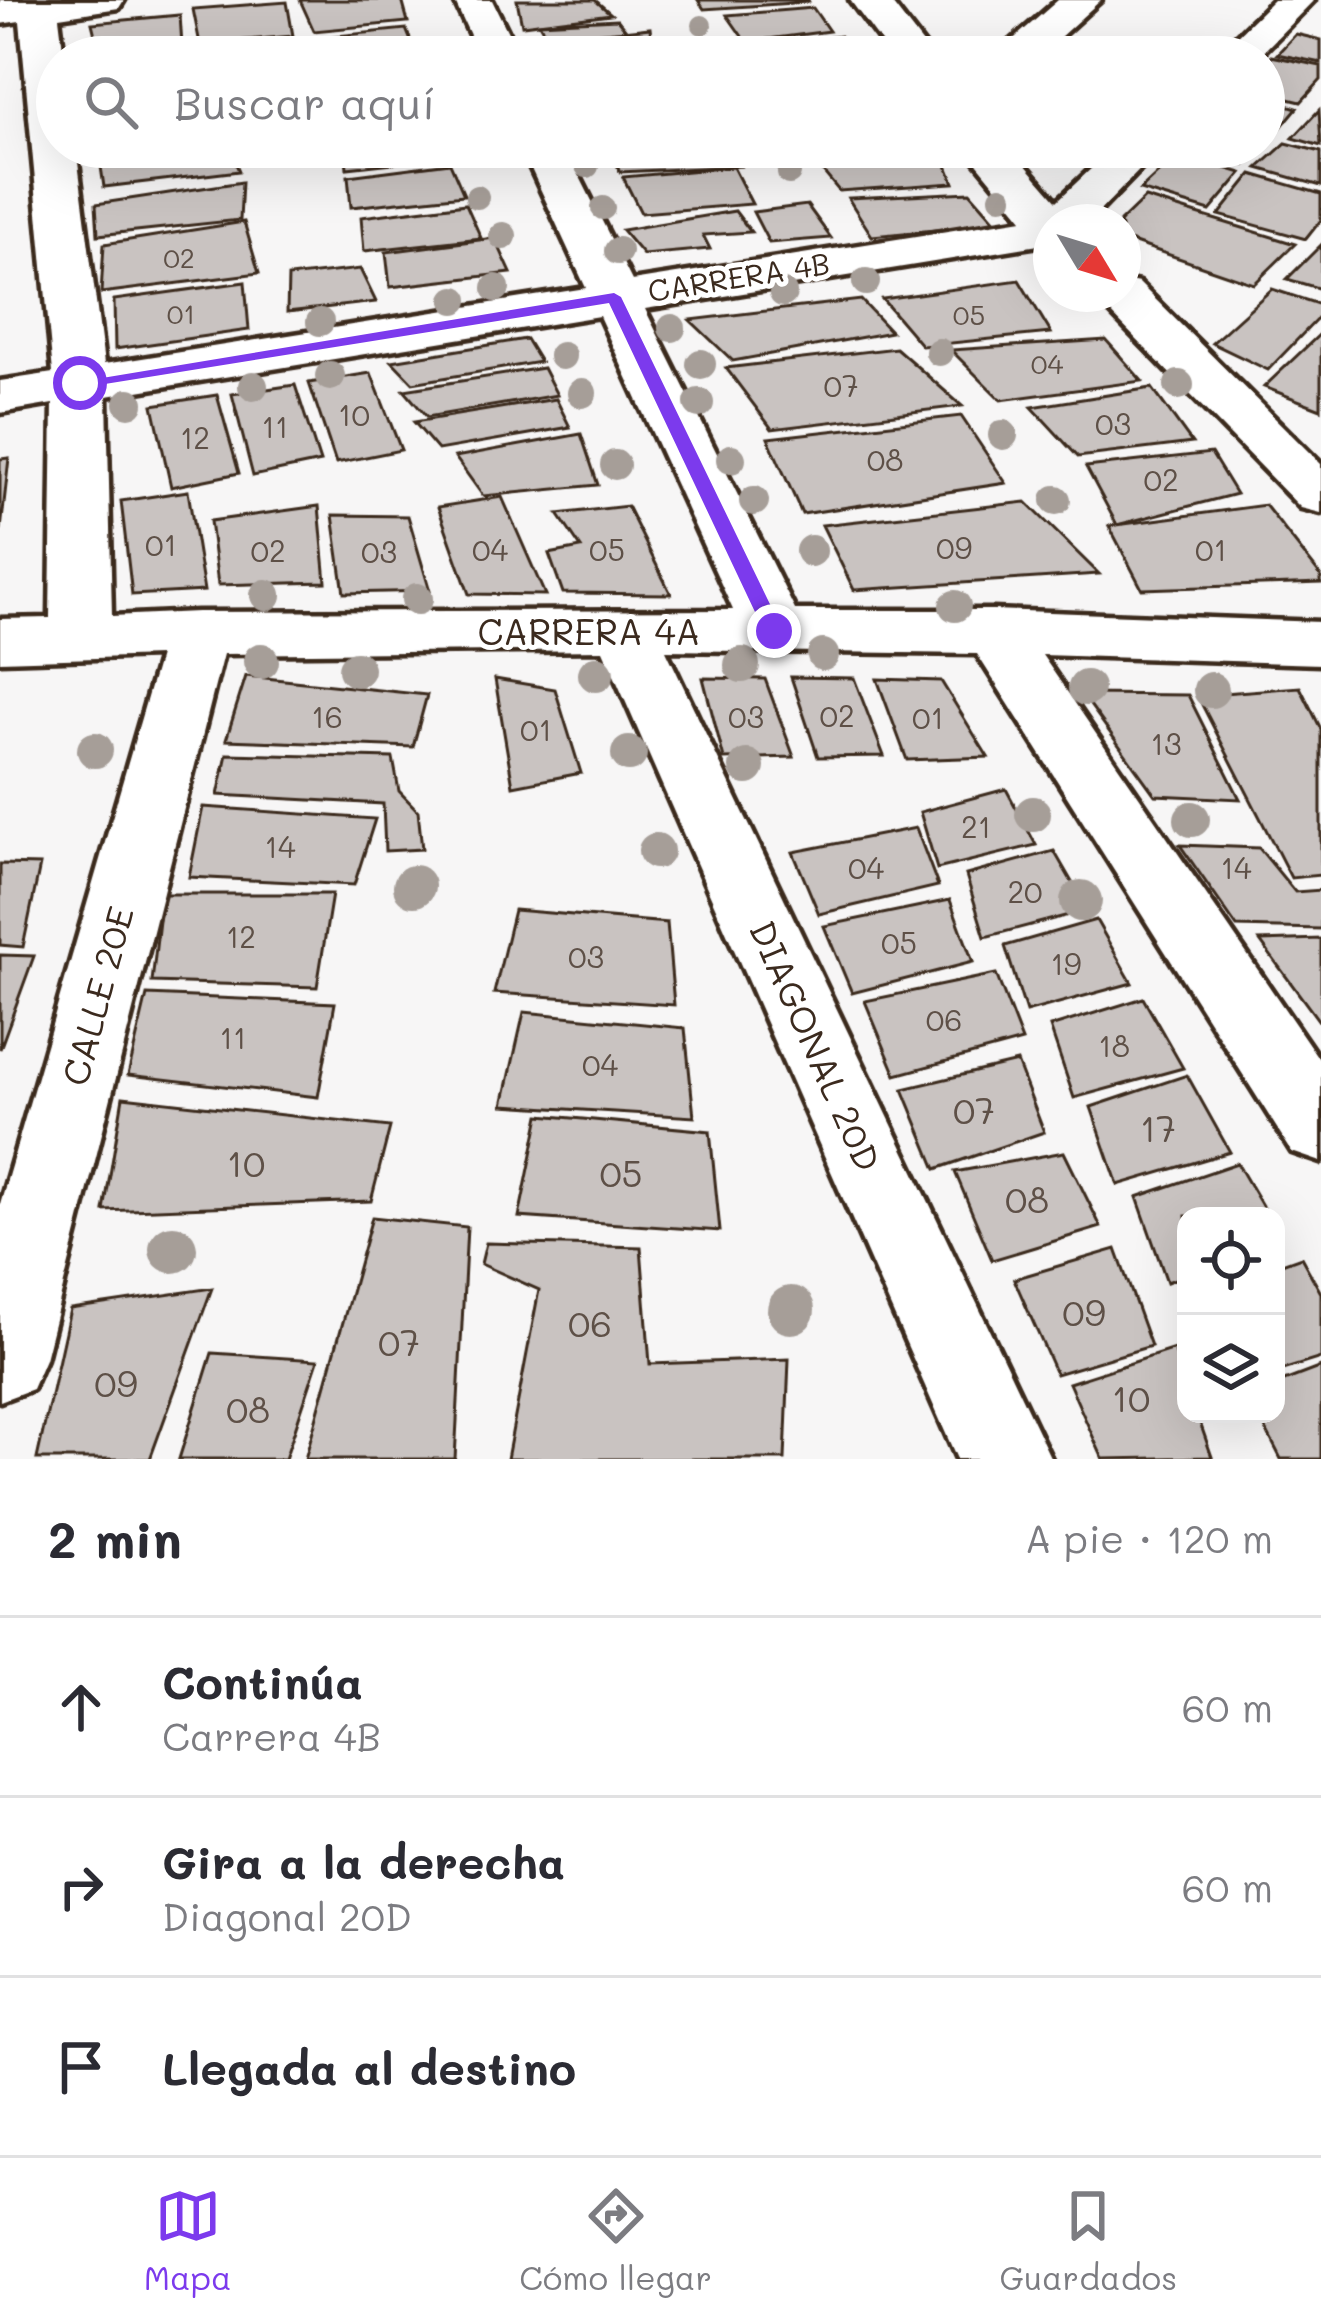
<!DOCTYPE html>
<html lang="es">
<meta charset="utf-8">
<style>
:root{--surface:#fff;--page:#f2f2f3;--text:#2b2b33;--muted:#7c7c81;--line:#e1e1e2;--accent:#7c3aed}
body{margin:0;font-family:Mali,sans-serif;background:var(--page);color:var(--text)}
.controls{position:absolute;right:36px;bottom:36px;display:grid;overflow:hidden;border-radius:24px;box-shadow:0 12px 48px #0002}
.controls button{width:108px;height:108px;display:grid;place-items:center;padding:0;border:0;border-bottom:3px solid var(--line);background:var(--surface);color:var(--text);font:60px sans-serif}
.compass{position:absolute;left:1033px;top:204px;width:108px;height:108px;border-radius:50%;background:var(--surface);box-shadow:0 12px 48px #0002;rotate:128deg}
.stop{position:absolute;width:36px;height:36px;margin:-27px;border:9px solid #7c3aed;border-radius:50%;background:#fff}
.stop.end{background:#7c3aed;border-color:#fff;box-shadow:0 3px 12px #0008}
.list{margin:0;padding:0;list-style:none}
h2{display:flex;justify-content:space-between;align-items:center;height:156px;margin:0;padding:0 48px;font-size:51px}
h2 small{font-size:39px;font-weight:400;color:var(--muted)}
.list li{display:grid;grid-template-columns:78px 1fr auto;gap:36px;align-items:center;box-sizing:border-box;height:180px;padding:0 48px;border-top:3px solid var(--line)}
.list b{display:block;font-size:45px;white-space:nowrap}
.list p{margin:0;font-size:39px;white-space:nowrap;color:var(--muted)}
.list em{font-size:39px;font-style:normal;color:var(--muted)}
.icon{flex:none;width:66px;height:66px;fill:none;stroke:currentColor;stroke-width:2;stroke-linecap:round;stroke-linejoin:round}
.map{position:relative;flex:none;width:1321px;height:1459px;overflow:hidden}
.search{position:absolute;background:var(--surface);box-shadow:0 12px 48px #0002;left:36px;right:36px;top:36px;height:132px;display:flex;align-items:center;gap:30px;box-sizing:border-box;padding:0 42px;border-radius:66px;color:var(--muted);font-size:45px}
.sheet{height:696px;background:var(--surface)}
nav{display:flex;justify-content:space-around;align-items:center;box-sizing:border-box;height:168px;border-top:3px solid var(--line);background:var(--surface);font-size:33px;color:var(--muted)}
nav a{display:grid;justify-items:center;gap:6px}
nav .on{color:var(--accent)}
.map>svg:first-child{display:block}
.building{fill:#c9c3c1;stroke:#3b2a1e;stroke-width:3}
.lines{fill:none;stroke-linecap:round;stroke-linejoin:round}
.street-casing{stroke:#3b2a1e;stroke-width:9}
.street{fill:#fff;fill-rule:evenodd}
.tree{fill:#a69e98}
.route{fill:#7c3aed}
.labels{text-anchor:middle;stroke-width:10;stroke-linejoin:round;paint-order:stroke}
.far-number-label{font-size:27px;fill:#5e5047}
.far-street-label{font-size:30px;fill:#3b2a1e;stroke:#fff}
.number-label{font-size:30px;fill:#5e5047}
.street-label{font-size:36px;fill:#3b2a1e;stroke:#fff}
.near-number-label{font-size:36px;fill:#5e5047}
</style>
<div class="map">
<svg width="1321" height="1459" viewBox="0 0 1321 1459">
<rect width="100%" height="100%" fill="#f7f6f6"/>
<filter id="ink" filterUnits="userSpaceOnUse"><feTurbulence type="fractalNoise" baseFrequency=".00833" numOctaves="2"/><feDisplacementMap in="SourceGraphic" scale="24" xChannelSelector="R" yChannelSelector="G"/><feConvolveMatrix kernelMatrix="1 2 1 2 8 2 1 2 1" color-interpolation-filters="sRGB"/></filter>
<g filter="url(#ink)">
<g class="building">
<polygon points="300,0 402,0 408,22 314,31"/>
<polygon points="517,0 595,0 611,14 522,25"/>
<polygon points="698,0 808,0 809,2 704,9"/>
<polygon points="287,2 293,36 200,44 193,9"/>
<polygon points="813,8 829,31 746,42 727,15"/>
<polygon points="180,15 182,46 99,51 92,23"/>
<polygon points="617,19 626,30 547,37 539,23"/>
<polygon points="650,28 653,52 548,57 542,40"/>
<polygon points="406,29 416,53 316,57 315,38"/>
<polygon points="1296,34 1321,40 1321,63 1277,54"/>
<polygon points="840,36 852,57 748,57 739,47"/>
<polygon points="1271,56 1321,66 1321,80 1301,102 1264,93 1264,64"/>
<polygon points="1264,98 1297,108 1276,133 1264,130"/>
<polygon points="1319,110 1321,146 1293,138"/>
<polygon points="1286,143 1321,152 1321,186 1258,168"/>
<polygon points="196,147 229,147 239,171 104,187 100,160"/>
<polygon points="345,147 452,147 457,156 347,168"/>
<polygon points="610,147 730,147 740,166 620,172"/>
<polygon points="1189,147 1262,147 1245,165 1187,150"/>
<polygon points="940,148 954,183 839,191 815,162"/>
<polygon points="1179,154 1242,173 1210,211 1140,190"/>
<polygon points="450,163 464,195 351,207 348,176"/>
<polygon points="733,167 752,204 641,213 623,177"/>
<polygon points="1252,174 1321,194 1321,220 1306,239 1219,215"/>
<polygon points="242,182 240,220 98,235 96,204"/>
<polygon points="970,192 998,224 872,236 848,198"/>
<polygon points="1145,198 1295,244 1254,284 1123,239 1120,222"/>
<polygon points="466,204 481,238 364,251 361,217"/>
<polygon points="807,205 831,238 769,243 753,212"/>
<polygon points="735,211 751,232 703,235 710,249 643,255 622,230"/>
<polygon points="244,222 259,273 101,293 104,244"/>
<polygon points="495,238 511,273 390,287 386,252"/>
<polygon points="1321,245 1321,289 1287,279"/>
<polygon points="360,269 376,302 287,312 288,277"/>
<polygon points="1019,280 1051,333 922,346 882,299"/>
<polygon points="245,282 249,330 115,349 114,300"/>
<polygon points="1272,289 1321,305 1321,315 1268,370 1212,343"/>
<polygon points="861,300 891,332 733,361 690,320"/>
<polygon points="1321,333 1321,409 1264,387"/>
<polygon points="526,339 540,362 413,383 392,361"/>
<polygon points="1106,340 1142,381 1001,400 951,350"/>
<polygon points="896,348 962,406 772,429 726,368"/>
<polygon points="543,368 557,395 427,417 404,390"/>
<polygon points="371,373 401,450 336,463 309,383"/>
<polygon points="295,385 320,462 253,476 232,394"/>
<polygon points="1152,388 1192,443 1078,457 1032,407"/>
<polygon points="217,395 239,473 171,487 153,405"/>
<polygon points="556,399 570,427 438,450 414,422"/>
<polygon points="961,416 1006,483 802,514 768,438"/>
<polygon points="581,434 598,485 483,496 455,457"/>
<polygon points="1211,453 1236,494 1117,525 1086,467"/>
<polygon points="9,458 1,530 0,530 0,459"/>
<polygon points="188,491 204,591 132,595 121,501"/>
<polygon points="502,497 545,595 469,594 438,507"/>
<polygon points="1026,502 1099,574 854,590 822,525"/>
<polygon points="1265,505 1321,576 1321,583 1142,589 1109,526"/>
<polygon points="319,506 326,582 218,585 210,521"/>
<polygon points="627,506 671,594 563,593 549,554 581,548 558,514"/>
<polygon points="333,515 408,516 430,591 344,593"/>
<polygon points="246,676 427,695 413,747 226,740"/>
<polygon points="791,677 854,678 884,756 818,757"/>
<polygon points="703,678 765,679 794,757 724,759"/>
<polygon points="495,679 555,689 581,773 513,786"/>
<polygon points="877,679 941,681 988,757 907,760"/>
<polygon points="1300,687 1321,729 1321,875 1291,878 1197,695"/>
<polygon points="1082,694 1188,695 1240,799 1155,795"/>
<polygon points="227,754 393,758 399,791 418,811 422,849 385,851 383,804 218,795"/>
<polygon points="1006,789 1036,845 937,869 920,812"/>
<polygon points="203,807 375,819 354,885 189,877"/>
<polygon points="916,828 938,886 819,914 793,852"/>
<polygon points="1180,845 1259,848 1295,892 1321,890 1321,929 1237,927"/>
<polygon points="1054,851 1088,910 985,937 966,875"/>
<polygon points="0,864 40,865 23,947 0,945"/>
<polygon points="162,894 332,894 317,987 152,982"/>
<polygon points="950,900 973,962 852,993 824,926"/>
<polygon points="514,910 667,923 674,1005 494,993"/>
<polygon points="1096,920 1132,983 1026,1012 1005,946"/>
<polygon points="1321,939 1321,1024 1260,941"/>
<polygon points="0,955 34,956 0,1049"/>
<polygon points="996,974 1022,1041 896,1075 865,1001"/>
<polygon points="147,995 335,1003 318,1097 128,1075"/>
<polygon points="1143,998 1183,1068 1074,1098 1050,1027"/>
<polygon points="524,1012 685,1028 694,1117 503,1105"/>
<polygon points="1017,1062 1044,1132 936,1169 903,1089"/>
<polygon points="1187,1075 1230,1152 1118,1185 1091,1107"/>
<polygon points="123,1097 390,1127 371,1201 104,1211"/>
<polygon points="540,1115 710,1131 720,1231 519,1217"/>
<polygon points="1064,1152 1101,1227 992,1260 955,1172"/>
<polygon points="1237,1163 1268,1216 1186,1216 1186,1275 1167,1282 1137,1197"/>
<polygon points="372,1217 467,1227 455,1459 305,1459"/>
<polygon points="486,1243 641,1247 650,1364 789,1359 785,1459 507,1459 539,1290 481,1264"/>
<polygon points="1116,1249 1151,1346 1056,1374 1014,1279"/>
<polygon points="1301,1257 1321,1293 1321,1358 1276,1372 1276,1266"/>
<polygon points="212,1288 150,1459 37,1459 70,1309"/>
<polygon points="1174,1349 1186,1382 1186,1414 1197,1414 1212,1457 1103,1459 1069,1383"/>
<polygon points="212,1353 318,1360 285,1459 179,1459"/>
<polygon points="1321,1367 1321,1459 1281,1459 1258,1414 1276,1414 1276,1384"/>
</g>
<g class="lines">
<g class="street-casing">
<g id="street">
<path d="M0,0h124l-5,8 -60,9 5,40h-7v90h19l28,217 482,-76 -65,-141h44l67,134 391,-62 -59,-72h46l47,54 57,-54h48l-73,75h-38v21l-406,66 150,301h198l328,12v42l-279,-9 279,407v100l-29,-10 -315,-498 -311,-4 385,809h-94l-354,-809 -380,4 -178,705 -13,30 -32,12v-197l159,-548 -159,5v-42l50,-1 3,-214 -53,9v-32l53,-8 -33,-352 -20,3zM599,316l134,294 -536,2 -85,4 -5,-220z"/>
<polygon points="454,0 492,0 520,57 480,57"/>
<polygon points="850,0 889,0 933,57 892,57"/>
<polygon points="1058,0 1101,0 1038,57 993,57"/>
<polygon points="1273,0 1314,0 1258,57 1215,57"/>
<polygon points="1123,280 1139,283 1321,464 1321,513 1301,508 1103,305 1096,294 1123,294"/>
</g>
</g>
<use href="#street" class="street"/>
</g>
<g class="tree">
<circle cx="702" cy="25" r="10"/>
<circle cx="587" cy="166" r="12"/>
<circle cx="789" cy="173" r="12"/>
<circle cx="477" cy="197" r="12"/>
<circle cx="1001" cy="197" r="12"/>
<circle cx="603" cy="208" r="12"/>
<circle cx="503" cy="236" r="14"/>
<circle cx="618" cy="251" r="14"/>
<circle cx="866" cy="282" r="14"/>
<circle cx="496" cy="288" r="14"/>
<circle cx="783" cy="293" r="14"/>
<circle cx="455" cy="300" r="14"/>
<circle cx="320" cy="322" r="14"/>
<circle cx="672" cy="328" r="14"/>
<circle cx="939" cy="352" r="14"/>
<circle cx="562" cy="356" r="14"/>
<circle cx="701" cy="364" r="15"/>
<circle cx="330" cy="376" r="15"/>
<circle cx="1179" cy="385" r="15"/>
<circle cx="253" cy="386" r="15"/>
<circle cx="582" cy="393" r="15"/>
<circle cx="129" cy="403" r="15"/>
<circle cx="699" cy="403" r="15"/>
<circle cx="1003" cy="435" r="15"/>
<circle cx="731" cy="459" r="15"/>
<circle cx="615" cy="465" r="15"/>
<circle cx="1056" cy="500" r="15"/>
<circle cx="754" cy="501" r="15"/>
<circle cx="811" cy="551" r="16"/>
<circle cx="266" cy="595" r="16"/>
<circle cx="417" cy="599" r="16"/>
<circle cx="955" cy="606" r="16"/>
<circle cx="823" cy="655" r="16"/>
<circle cx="261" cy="661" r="18"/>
<circle cx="742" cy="665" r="18"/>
<circle cx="356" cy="669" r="18"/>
<circle cx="596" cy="674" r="18"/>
<circle cx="1086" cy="688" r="18"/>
<circle cx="1211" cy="690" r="18"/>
<circle cx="95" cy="750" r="18"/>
<circle cx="629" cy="754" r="18"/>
<circle cx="747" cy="767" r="18"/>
<circle cx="1033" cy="814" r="18"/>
<circle cx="1192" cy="819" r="18"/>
<circle cx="656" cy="851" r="18"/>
<circle cx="414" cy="886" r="21"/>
<circle cx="1081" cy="901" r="21"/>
<circle cx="173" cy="1249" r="24"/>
<circle cx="791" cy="1310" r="24"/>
</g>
</g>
<polygon class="route" points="614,293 621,297 783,631 780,635 764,631 609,303 80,388 72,383"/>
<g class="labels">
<g class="far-number-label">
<text x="179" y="268">02</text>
<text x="181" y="324">01</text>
<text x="969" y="325">05</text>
<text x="1047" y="374">04</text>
</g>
<g class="far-street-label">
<text transform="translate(739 278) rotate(-9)" y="10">CARRERA 4B</text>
</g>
<g class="number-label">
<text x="841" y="397">07</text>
<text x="354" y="426">10</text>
<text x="1113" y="435">03</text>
<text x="275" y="438">11</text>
<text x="195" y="449">12</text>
<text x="885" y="471">08</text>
<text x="1161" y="491">02</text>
<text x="161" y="556">01</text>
<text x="954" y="559">09</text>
<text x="490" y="561">04</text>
<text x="607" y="561">05</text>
<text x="1211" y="561">01</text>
<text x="268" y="562">02</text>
<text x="379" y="563">03</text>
<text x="837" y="727">02</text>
<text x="327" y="728">16</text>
<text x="746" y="728">03</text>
<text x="928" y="729">01</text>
<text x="536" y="741">01</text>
<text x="1166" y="755">13</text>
<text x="976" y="838">21</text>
<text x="280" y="858">14</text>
<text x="866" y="879">04</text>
<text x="1236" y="879">14</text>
<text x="1025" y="903">20</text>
<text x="241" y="948">12</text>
<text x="899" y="954">05</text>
<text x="586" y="968">03</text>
<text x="1066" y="975">19</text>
<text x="944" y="1031">06</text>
<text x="233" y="1049">11</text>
<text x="1114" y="1057">18</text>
<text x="600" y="1076">04</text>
</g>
<g class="street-label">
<text x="589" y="645">CARRERA 4A</text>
<text transform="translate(98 996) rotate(-75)" y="13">CALLE 20E</text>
<text transform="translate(815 1046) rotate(66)" y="13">DIAGONAL 20D</text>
</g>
<g class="near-number-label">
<text x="974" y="1124">07</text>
<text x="1158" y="1142">17</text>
<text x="246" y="1177">10</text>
<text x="621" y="1187">05</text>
<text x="1027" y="1213">08</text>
<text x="1084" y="1326">09</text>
<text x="590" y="1337">06</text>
<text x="399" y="1356">07</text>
<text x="116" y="1397">09</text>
<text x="1131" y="1412">10</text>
<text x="248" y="1423">08</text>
</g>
</g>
</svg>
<div class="controls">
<button><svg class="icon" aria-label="locate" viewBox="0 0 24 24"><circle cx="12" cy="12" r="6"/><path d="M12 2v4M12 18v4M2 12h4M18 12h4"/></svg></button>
<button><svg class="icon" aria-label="layers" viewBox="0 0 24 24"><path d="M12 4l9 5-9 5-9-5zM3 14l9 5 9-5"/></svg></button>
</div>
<svg class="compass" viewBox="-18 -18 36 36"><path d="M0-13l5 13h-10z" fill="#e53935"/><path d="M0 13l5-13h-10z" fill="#7c7c81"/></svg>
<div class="stop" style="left:80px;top:383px"></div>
<div class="stop end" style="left:774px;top:631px"></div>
<div class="search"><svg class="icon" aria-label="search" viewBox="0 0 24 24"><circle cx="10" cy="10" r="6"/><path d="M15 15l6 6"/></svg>Buscar aquí</div>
</div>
<section class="sheet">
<h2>2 min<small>A pie · 120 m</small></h2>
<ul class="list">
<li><svg class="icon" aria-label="ahead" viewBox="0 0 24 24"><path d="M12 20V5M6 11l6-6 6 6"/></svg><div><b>Continúa</b><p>Carrera 4B</p></div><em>60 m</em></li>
<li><svg class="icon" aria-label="right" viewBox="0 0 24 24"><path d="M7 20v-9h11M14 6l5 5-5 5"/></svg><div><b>Gira a la derecha</b><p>Diagonal 20D</p></div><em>60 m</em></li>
<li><svg class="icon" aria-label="arrive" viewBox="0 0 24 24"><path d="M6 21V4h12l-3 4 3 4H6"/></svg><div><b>Llegada al destino</b></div></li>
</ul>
</section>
<nav>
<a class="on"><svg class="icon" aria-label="map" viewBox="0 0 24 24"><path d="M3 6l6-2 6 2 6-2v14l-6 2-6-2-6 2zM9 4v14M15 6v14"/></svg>Mapa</a>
<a><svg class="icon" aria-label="directions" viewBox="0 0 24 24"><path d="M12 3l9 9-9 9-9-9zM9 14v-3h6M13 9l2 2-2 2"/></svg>Cómo llegar</a>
<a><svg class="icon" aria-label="saved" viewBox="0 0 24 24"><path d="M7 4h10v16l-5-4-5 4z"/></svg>Guardados</a>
</nav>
